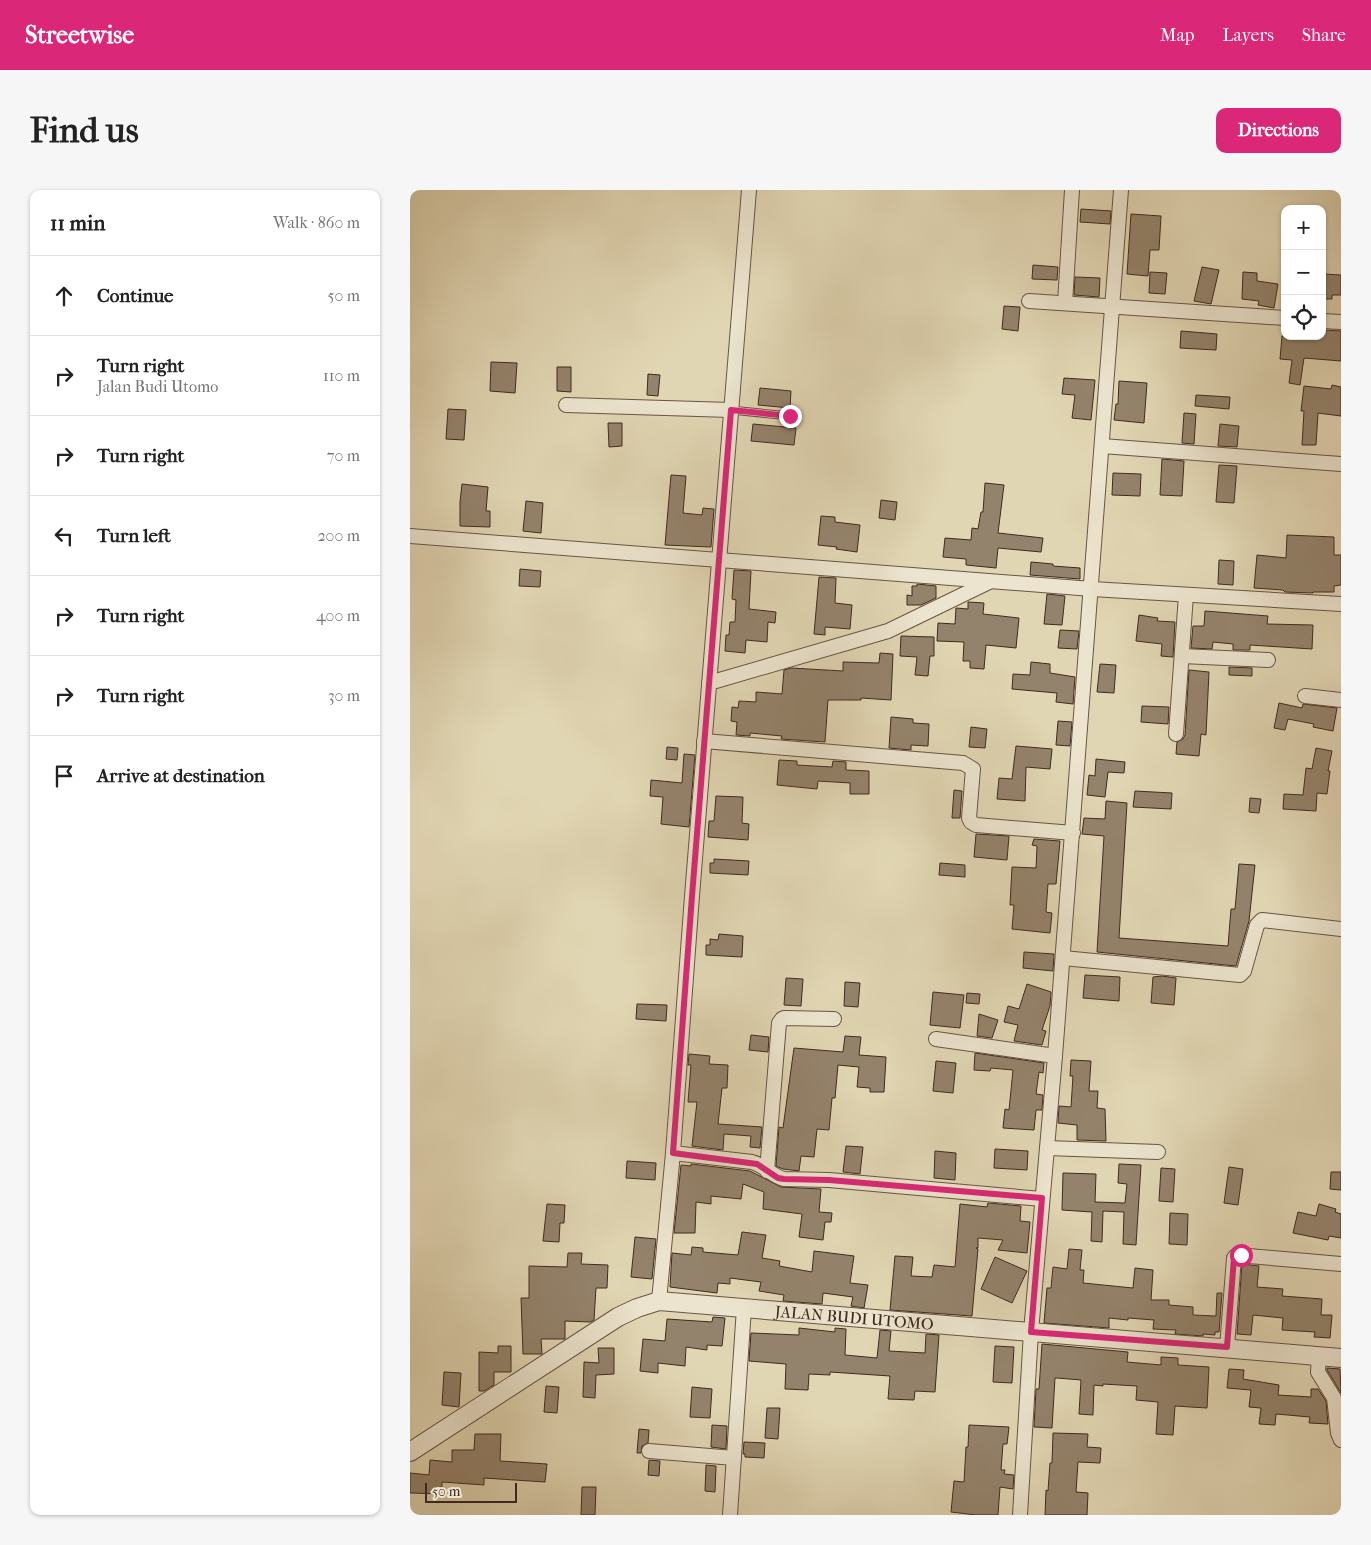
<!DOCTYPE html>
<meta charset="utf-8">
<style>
:root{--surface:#fff;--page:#f6f6f6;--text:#222;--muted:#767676;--line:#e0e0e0;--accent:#db2777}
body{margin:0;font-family:"IM FELL French Canon",serif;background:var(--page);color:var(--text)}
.controls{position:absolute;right:15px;top:15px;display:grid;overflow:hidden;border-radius:10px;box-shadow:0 1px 4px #0004}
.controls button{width:45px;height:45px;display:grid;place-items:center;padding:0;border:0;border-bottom:1px solid var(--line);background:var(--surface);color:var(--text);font:25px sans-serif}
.scale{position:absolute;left:15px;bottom:12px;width:92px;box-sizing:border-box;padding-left:5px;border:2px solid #402a20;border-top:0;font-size:14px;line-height:18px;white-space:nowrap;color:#402a20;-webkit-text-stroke:4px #ece4ce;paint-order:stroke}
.stop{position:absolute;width:15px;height:15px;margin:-11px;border:4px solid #db2777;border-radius:50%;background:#fff}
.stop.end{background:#db2777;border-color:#fff;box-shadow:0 1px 5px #0008}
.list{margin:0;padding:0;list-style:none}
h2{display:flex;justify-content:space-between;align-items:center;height:65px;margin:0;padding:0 20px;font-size:21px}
h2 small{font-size:16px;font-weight:400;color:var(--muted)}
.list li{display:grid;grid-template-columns:32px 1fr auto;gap:15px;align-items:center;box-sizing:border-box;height:80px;padding:0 20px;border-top:1px solid var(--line)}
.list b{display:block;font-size:19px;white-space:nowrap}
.list p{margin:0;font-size:16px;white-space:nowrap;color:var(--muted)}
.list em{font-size:16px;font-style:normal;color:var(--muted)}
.icon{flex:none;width:28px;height:28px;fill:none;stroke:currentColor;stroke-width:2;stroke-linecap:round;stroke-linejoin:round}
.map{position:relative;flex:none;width:931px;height:1325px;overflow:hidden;border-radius:10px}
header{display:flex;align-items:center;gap:30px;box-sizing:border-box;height:70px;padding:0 25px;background:var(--accent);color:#fff}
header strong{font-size:24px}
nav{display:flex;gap:28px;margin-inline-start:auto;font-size:18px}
.intro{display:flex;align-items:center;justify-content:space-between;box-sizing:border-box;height:120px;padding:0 30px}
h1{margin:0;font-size:35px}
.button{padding:12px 22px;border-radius:10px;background:var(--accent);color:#fff;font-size:18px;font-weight:700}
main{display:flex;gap:30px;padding:0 30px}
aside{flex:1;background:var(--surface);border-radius:10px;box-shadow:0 1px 4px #0004}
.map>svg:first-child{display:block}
.building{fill:#94836c;stroke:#402a20}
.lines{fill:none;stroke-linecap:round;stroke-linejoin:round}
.service-casing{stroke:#685545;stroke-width:9}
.minor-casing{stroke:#685545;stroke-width:16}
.tertiary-casing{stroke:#685545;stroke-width:20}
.service{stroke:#ece4ce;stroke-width:7}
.minor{stroke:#ece4ce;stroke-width:14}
.tertiary{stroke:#ece4ce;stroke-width:18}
.route{stroke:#db2777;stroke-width:6}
.labels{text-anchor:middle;stroke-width:4.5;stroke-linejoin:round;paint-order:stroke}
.street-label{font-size:16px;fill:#402a20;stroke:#ece4ce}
</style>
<header>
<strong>Streetwise</strong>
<nav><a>Map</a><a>Layers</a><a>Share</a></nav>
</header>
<div class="intro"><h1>Find us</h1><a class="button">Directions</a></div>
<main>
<aside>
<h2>11 min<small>Walk · 860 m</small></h2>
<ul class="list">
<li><svg class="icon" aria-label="ahead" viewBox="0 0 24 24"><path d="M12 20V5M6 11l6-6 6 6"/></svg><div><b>Continue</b></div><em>50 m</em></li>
<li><svg class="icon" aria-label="right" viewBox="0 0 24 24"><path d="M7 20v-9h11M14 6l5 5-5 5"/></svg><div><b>Turn right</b><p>Jalan Budi Utomo</p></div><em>110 m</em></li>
<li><svg class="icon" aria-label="right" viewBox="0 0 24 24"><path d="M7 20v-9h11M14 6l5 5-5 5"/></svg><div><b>Turn right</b></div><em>70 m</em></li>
<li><svg class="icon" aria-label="left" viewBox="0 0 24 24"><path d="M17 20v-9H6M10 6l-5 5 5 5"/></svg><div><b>Turn left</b></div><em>200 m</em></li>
<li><svg class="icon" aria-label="right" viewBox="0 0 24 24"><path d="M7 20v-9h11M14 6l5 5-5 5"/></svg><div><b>Turn right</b></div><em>400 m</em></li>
<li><svg class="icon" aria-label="right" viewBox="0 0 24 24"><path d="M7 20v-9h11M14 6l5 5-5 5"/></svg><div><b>Turn right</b></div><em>30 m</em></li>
<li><svg class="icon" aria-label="arrive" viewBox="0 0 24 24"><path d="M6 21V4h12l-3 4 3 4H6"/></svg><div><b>Arrive at destination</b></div></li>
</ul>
</aside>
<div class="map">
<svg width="931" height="1325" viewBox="0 0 931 1325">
<rect width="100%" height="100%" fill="#e1d6b3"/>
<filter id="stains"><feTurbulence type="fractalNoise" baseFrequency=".004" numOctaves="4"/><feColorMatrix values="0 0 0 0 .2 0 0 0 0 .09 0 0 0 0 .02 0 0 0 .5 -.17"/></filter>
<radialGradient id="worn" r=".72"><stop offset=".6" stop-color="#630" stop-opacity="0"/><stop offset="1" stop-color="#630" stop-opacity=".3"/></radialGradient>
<g class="building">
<polygon points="671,19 701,21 700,34 670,32"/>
<polygon points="721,24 751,26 749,60 740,60 738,86 717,84"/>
<polygon points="623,75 648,77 647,90 622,89"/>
<polygon points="792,77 809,80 801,114 784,111"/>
<polygon points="740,82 757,83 755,104 739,103"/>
<polygon points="833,82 847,83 847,91 868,94 864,118 848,115 849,111 832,109"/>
<polygon points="913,84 931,85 931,105 922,105 922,109 912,109"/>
<polygon points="665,87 690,88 689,107 664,105"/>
<polygon points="594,116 610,117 608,141 592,139"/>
<polygon points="912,140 931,141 931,171 894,168 890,195 879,193 882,170 870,169 872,146 912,146"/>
<polygon points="771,141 807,144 806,160 770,158"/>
<polygon points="81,172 107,173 105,203 80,201"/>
<polygon points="147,177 161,177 161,202 147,201"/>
<polygon points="238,184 250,185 248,206 237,205"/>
<polygon points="654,188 685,190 681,230 662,228 665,205 652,204"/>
<polygon points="709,191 737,193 734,233 704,230 706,214 708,214"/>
<polygon points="922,195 931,197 931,226 908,223 906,255 892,255 894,221 891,221 894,196 921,199"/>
<polygon points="350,198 381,201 380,218 348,215"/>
<polygon points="786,205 820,207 819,219 785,216"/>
<polygon points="38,219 56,220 54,250 36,249"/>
<polygon points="774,223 786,224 784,254 772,253"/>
<polygon points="198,233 212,233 212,256 199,257"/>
<polygon points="343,234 386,238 384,255 341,251"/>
<polygon points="810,234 829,236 827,257 808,256"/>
<polygon points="752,269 774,271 772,306 750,305"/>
<polygon points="809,275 827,276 824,313 806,312"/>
<polygon points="703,283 731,284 730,306 702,305"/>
<polygon points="261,285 276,286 273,323 292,325 293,318 304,319 301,357 255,355"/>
<polygon points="575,293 594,295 588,343 633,348 631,362 588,358 586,378 556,375 556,369 533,367 535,348 561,350 562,338 568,339 571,322 573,322"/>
<polygon points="52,294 78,297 76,321 80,321 80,337 50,336 50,312"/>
<polygon points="471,310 487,312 485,330 469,328"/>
<polygon points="116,311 133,313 131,343 113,341"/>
<polygon points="411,326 425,327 425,332 450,335 447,362 426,359 427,357 408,355"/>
<polygon points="877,345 924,347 924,365 931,365 931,395 924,396 924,402 903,402 903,403 875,402 873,400 844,398 847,365 876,368"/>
<polygon points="809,370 824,371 823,395 808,394"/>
<polygon points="621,372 643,374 643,376 670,378 670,389 620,385"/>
<polygon points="110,379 131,381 130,397 109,396"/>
<polygon points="324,380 341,381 339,419 366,422 365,433 358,432 357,452 336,450 335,463 315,461 316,445 319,445 320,432 325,432 326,410 322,409"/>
<polygon points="409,387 426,388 425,413 442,415 440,439 415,437 415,445 404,444"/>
<polygon points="507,394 526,396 526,408 511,415 497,415 497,405 502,406 502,396 507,396"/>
<polygon points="637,404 655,406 652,435 634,434"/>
<polygon points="558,412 574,413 573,424 609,428 606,458 576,455 574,479 560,478 560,471 553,471 554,452 527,451 528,433 545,434 546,418 558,419"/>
<polygon points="795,421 858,426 857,434 903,435 902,459 840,455 840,460 823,460 823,454 803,452 802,459 781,458 783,436 794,436"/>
<polygon points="729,425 748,428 747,431 765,432 763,467 751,466 752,454 726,451"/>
<polygon points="650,440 669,441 667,459 648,458"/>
<polygon points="491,446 524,447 524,466 520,466 518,486 505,485 507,467 490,466"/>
<polygon points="470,463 483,464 481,510 451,508 451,510 418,510 415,552 371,549 372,546 340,543 340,546 326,545 327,532 321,531 322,517 328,518 329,511 346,512 346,502 372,504 374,480 381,478 433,481 433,472 469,473"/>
<polygon points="621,472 640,474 640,483 665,487 663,514 646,512 647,503 602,499 603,484 620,485"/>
<polygon points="690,474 706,475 704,503 687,502"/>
<polygon points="819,477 842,478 842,486 819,485"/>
<polygon points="779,480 799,482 796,545 791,544 789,566 766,564 767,552 773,549 775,545"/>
<polygon points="869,513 892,518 893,514 927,518 923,541 903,537 904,534 878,529 875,540 864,538"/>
<polygon points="732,516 759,517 758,534 731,532"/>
<polygon points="481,527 503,529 503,533 519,534 518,556 501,555 501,560 479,558"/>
<polygon points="648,531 662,532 660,556 646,555"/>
<polygon points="561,537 577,539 575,558 559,557"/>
<polygon points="606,556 642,559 640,579 616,577 615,611 587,609 589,588 602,589"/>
<polygon points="257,557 268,558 267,570 256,569"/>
<polygon points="906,558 922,561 918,581 920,581 917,604 907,603 906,621 873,619 874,604 893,605 896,578 902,579"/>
<polygon points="274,564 285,565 279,637 251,634 253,607 240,606 241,590 272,593"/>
<polygon points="686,569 715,572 714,583 698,582 695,607 677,605 679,585 685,586"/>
<polygon points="369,570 387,571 387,575 422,577 423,571 436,572 436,580 459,581 459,604 440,604 440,593 408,591 407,599 367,595"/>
<polygon points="544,600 552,601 550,628 542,628"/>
<polygon points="725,601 762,603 761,619 723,617"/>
<polygon points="306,606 333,607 332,633 339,634 338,650 298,647 299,631 304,631"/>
<polygon points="840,608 851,609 849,623 839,622"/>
<polygon points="696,611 717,613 709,748 818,756 821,719 825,719 829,674 845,675 839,731 826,776 687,762 694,646 672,644 674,628 695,629"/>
<polygon points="566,644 599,646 597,670 564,667"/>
<polygon points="624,649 650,651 646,694 638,694 636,722 642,723 640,743 602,739 604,715 600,715 602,677 626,678 627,656 622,655"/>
<polygon points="304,669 339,671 338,685 300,683 300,673 304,673"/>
<polygon points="530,673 555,675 555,687 529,685"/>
<polygon points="309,744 333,746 332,767 296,765 296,755 300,755 300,749 308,750"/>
<polygon points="614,762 644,764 643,781 613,778"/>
<polygon points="675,785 710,787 709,811 673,808"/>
<polygon points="752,786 766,788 764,815 741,813 743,787"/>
<polygon points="376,788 393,789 391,816 374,815"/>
<polygon points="435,792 450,793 448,817 434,816"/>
<polygon points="617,794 641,802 640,816 632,840 636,841 632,855 604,851 608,835 594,832 598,816 609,819"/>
<polygon points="523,802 554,805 550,838 520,835"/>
<polygon points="557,803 570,804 569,814 556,813"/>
<polygon points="227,814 257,815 256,831 226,829"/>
<polygon points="569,824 588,830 582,848 567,846"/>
<polygon points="341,845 359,847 358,862 339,860"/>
<polygon points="435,846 451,847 449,865 476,867 474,902 460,902 460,898 447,897 449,877 428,875 425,908 422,908 419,940 407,939 404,967 391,966 389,981 373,979 366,976 369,937 373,938 384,858 433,862"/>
<polygon points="565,863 634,873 633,883 629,882 626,904 633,905 632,920 626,920 624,940 593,938 595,919 599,920 603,880 581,878 580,881 564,880"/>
<polygon points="279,864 300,866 299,874 318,875 317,898 312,898 308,934 352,937 350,958 340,957 341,946 314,944 313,960 282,956 287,912 278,912 281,875 278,875"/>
<polygon points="661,870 681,871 679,901 688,901 687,918 695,919 696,951 667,950 667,935 648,933 649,916 661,917 663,886 660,886"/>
<polygon points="526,871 546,873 543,903 523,901"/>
<polygon points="436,956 453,957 450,984 433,982"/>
<polygon points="585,959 618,961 617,980 584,978"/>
<polygon points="525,961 546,963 545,990 524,988"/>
<polygon points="217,971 246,973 245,990 216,988"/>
<polygon points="281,974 340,981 371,997 411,999 409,1022 422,1023 421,1032 415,1032 413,1050 389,1047 392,1024 353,1019 354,1002 333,994 331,1009 301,1006 301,1014 286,1012 285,1043 264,1043 271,975 281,976"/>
<polygon points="709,974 731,975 726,1055 713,1054 714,1022 693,1021 692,1052 681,1051 682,1022 652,1020 653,983 686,984 685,1012 715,1013 717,994 708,993"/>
<polygon points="819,977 833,979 828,1015 814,1013"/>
<polygon points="751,978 765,979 763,1012 749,1011"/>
<polygon points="921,982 931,982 931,1000 920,999"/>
<polygon points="578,1013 611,1016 610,1031 620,1032 617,1063 588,1060 593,1050 568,1048 568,1058 566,1058 568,1059 562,1126 480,1120 485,1066 503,1067 501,1086 522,1087 524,1075 545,1077 550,1014 577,1017"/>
<polygon points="137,1014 155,1015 154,1033 150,1033 149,1052 133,1051"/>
<polygon points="909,1014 926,1019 925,1022 931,1024 931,1048 919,1046 918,1050 883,1043 888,1022 906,1026"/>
<polygon points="760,1023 778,1024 777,1055 759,1054"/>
<polygon points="332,1042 356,1045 352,1068 370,1071 369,1076 402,1082 404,1061 444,1066 440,1093 458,1095 454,1118 441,1116 443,1107 413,1103 412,1114 373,1111 374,1105 349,1101 351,1092 320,1088 320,1094 308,1093 307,1103 260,1097 262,1063 281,1065 282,1057 293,1058 293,1062 328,1065"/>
<polygon points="225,1047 246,1049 242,1089 221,1087"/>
<polygon points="659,1059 672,1060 670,1080 674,1080 673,1093 723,1098 725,1078 743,1080 741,1110 759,1110 759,1115 783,1117 783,1125 806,1126 807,1103 812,1103 809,1142 805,1142 805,1145 793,1144 793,1146 765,1144 766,1140 743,1139 744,1130 718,1128 718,1130 699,1128 699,1138 634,1133 637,1098 641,1098 643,1077 657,1079"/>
<polygon points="158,1063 172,1063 171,1074 198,1075 197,1098 186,1098 184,1130 180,1132 155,1131 155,1149 131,1149 132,1164 113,1164 111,1108 119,1108 119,1076 157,1077"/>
<polygon points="585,1067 617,1081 602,1113 571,1099"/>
<polygon points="832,1074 849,1076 847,1097 873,1099 872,1106 912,1109 911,1125 922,1125 920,1148 904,1147 905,1142 872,1140 873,1128 843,1125 841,1145 827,1144"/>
<polygon points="303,1127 315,1128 312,1156 297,1155 297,1160 276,1157 275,1176 248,1173 248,1183 230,1181 233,1149 255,1151 257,1129 302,1132"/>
<polygon points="389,1138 425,1142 425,1138 436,1139 435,1165 467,1168 470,1140 481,1141 479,1161 515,1163 516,1144 529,1145 525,1202 505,1201 504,1210 478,1209 480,1186 420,1182 420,1185 399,1184 398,1200 375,1199 376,1174 339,1171 341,1143 389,1145"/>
<polygon points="632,1154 718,1162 717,1172 751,1175 751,1167 768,1168 768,1175 799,1177 797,1218 765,1216 763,1245 746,1244 748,1212 726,1210 727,1196 693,1194 693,1196 684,1195 683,1225 669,1224 671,1190 647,1188 645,1188 642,1238 624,1237 626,1199 629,1199"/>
<polygon points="88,1156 101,1156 101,1182 84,1182 84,1195 74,1201 69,1201 69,1162 88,1163"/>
<polygon points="585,1156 604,1157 602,1193 583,1192"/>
<polygon points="188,1158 204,1158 204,1184 186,1185 185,1208 173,1207 174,1172 189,1173"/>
<polygon points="917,1178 930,1179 931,1203 917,1180"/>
<polygon points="819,1179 834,1180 833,1189 869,1195 868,1205 901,1207 901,1199 908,1199 916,1211 918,1234 899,1233 900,1227 866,1224 865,1235 849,1234 851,1218 839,1217 841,1200 817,1198"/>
<polygon points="34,1182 51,1183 49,1217 32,1215"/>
<polygon points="136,1196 149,1197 147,1223 134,1222"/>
<polygon points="282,1197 302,1199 300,1228 280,1227"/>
<polygon points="357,1218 370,1218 368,1249 355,1248"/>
<polygon points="302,1235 317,1236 316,1259 301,1257"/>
<polygon points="559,1235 599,1237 597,1254 593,1254 591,1280 595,1280 594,1284 604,1285 603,1299 590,1297 588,1325 566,1325 541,1322 544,1291 554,1292 556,1257 558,1257"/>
<polygon points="229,1239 239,1240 238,1253 232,1256 231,1263 227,1263"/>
<polygon points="643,1243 678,1244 677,1257 691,1258 690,1273 668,1272 666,1302 678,1303 677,1325 635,1325 636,1300 638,1301 640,1273 642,1273"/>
<polygon points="65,1244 91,1244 90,1271 137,1274 135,1292 74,1288 74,1295 32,1292 32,1304 0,1303 0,1283 19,1285 20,1270 42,1272 42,1260 64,1260"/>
<polygon points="334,1252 355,1253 354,1268 335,1267 335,1264 333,1264"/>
<polygon points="239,1270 250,1271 249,1286 238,1285"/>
<polygon points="296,1275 306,1276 305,1302 295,1301"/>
<polygon points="172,1297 186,1297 185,1325 171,1325"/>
</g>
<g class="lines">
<g class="service-casing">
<polyline id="service" points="321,220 380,226"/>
</g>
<g class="minor-casing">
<g id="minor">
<polyline points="619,111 875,128"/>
<polyline points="655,113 662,0"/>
<polyline points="912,131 931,132"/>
<polyline points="156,215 321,220"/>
<polyline points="692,256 931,274"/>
<polyline points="0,346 682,399 931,414"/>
<polyline points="772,466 858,470"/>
<polyline points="299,493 478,441 579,392"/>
<polyline points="895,506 931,510"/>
<polyline points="766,544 776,405"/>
<polyline points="294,551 553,573 563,579 559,628 561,632 566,635 663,643"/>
<polyline points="653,768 830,785 834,781 847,735 852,730 931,739"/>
<polyline points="526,849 645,866"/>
<polyline points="637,958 748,962"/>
<path d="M263,963l79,9c12,3 20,14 32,17l45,1 213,19"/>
<polyline points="357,981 369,833 372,829 374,828 424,829"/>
<polyline points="249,1111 263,963 282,706 339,0"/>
<polyline points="817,1157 824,1068 827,1065 931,1074"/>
<polyline points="909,1166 908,1182 924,1208 928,1243 931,1250"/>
<polyline points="239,1261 324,1268"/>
<polyline points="320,1325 334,1118"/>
<polyline points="610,1325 621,1142 645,866 711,0"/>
</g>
</g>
<g class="tertiary-casing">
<g id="tertiary">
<path id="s1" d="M0,1262l208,-135 19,-9 22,-7 682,57"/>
</g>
</g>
<use href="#service" class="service"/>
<use href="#minor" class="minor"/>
<use href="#tertiary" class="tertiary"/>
</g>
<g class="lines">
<polyline class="route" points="380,226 321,220 282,706 263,963 347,974 368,988 374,989 419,990 632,1008 621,1142 817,1157 824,1068 827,1065 831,1065"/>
</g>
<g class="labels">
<g class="street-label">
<text dy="6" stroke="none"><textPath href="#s1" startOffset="488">JALAN BUDI UTOMO</textPath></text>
</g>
</g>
<rect width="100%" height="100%" filter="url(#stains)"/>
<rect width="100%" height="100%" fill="url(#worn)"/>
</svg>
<div class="controls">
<button>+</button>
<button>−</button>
<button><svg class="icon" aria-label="locate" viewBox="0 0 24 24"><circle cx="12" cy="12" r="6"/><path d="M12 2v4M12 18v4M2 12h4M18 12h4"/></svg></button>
</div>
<div class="scale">50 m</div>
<div class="stop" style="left:831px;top:1065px"></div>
<div class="stop end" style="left:380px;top:226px"></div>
</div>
</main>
